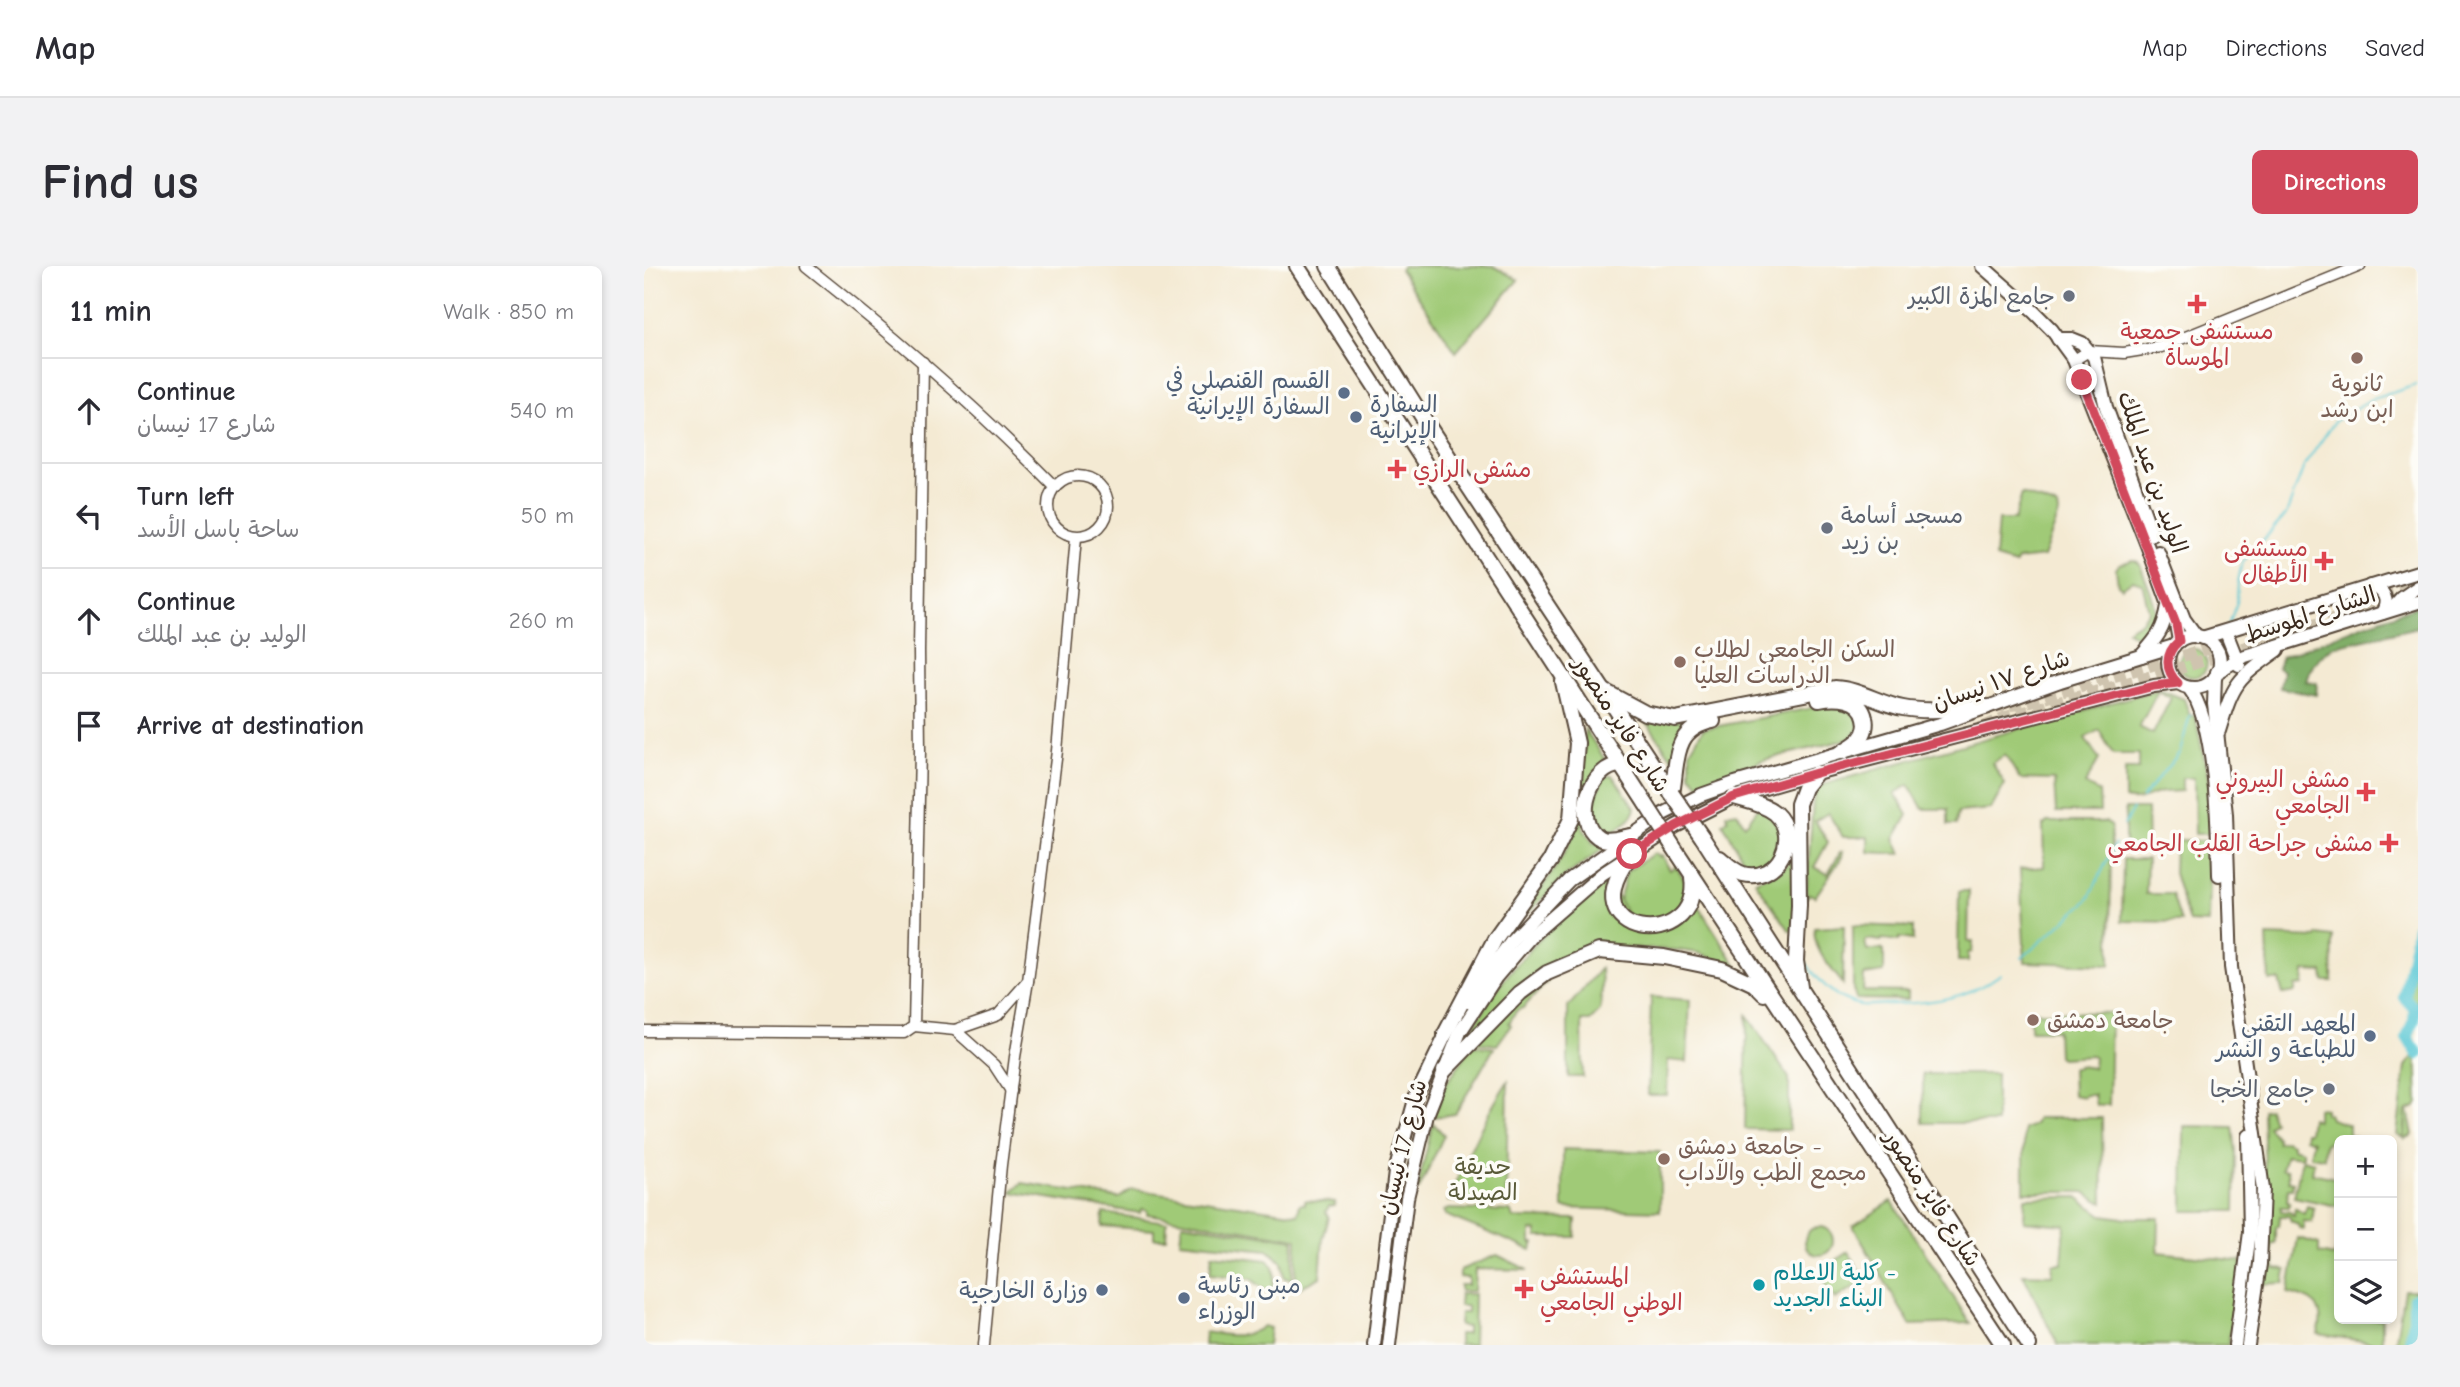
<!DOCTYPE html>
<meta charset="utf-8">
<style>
:root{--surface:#fff;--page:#f2f2f3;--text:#2b2b33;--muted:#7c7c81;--line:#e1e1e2;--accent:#d1495b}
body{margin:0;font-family:"Comic Neue","Playpen Sans Arabic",sans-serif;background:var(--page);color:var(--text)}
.controls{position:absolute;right:21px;bottom:21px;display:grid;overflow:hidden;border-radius:10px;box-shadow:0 4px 10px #0003}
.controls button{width:63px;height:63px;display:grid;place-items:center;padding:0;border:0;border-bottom:2px solid var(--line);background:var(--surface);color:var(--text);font:35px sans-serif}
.stop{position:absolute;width:21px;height:21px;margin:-16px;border:5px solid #d1495b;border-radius:50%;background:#fff}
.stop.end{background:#d1495b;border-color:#fff;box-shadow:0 2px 7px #0008}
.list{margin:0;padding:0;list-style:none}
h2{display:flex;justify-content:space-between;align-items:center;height:91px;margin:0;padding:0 28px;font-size:30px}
h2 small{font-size:23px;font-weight:400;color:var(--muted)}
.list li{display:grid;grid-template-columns:46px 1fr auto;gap:21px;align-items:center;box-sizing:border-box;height:105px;padding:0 28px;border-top:2px solid var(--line)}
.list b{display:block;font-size:26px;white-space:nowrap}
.list p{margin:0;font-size:23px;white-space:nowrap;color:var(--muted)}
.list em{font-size:23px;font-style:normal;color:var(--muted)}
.icon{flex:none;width:38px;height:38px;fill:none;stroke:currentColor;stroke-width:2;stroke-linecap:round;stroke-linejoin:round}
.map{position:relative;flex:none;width:1774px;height:1079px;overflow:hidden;border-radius:10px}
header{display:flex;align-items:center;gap:42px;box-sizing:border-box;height:98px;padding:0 35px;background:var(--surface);border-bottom:2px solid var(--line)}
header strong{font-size:33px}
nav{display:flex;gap:38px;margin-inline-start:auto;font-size:24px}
.intro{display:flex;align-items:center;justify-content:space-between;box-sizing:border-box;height:168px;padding:0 42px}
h1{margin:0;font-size:49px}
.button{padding:18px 32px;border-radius:10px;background:var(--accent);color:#fff;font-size:24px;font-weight:700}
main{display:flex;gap:42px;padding:0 42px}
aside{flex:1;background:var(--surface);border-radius:10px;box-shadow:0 4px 10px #0003}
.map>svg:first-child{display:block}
.green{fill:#a0ca77;stroke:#6e7a4a;stroke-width:2;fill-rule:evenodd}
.forest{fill:#80ae68;stroke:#5e6c43;stroke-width:2}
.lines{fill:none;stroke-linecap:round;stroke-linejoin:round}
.stream{stroke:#5ec9d6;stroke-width:2}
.river{stroke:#5ec9d6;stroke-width:12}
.major-tunnel{stroke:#cfc4af;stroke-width:12;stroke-dasharray:12 6;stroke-linecap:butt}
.minor-casing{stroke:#574739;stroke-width:13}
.major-casing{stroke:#574739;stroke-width:16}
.highway-casing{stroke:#574739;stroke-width:18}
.minor{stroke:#fff;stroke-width:10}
.major{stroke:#fff;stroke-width:12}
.highway{stroke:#fff;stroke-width:14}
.highway-bridge-casing{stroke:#574739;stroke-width:18;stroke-linecap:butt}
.highway-bridge{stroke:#fff;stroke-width:14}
.route{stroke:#d1495b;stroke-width:9}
.worship-dot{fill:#6b7280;stroke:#fdfcf7;stroke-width:2.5}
.health-dot{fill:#e0444e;stroke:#fdfcf7;stroke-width:2.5}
.education-dot{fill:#8d6e63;stroke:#fdfcf7;stroke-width:2.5}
.service-dot{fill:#5c6f8a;stroke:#fdfcf7;stroke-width:2.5}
.culture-dot{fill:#0f9aa8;stroke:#fdfcf7;stroke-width:2.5}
.labels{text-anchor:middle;stroke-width:7;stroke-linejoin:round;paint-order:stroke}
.worship-label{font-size:23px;fill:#5b616d;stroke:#fdfcf7;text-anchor:end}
.health-label{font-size:23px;fill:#be3a42;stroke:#fdfcf7;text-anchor:end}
.service-label{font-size:23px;fill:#4e5e75;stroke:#fdfcf7;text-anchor:end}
.education-label{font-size:23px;fill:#785e54;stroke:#fdfcf7;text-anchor:start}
.street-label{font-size:23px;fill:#3b2a1e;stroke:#fdfcf7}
.park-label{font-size:23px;fill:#595a39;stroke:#fdfcf7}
.culture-label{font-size:23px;fill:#0d838f;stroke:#fdfcf7;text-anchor:start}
</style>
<header>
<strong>Map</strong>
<nav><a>Map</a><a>Directions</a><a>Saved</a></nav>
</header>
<div class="intro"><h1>Find us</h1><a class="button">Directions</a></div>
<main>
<aside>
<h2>11 min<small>Walk · 850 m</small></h2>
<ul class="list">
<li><svg class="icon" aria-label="ahead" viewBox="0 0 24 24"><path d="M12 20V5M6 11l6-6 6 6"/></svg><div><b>Continue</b><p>شارع 17 نيسان</p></div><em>540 m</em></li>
<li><svg class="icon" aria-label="left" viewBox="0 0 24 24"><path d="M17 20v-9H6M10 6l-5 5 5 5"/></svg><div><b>Turn left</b><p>ساحة باسل الأسد</p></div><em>50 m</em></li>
<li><svg class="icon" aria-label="ahead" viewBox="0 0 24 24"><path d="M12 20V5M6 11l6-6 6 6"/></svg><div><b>Continue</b><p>الوليد بن عبد الملك</p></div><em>260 m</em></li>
<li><svg class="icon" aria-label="arrive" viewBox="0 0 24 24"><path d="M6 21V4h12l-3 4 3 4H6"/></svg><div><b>Arrive at destination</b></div></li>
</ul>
</aside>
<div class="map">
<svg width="1774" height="1079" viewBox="0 0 1774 1079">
<rect width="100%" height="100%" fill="#fdfcf7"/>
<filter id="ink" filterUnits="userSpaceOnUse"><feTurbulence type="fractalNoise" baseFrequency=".0143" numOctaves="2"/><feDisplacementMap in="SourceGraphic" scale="14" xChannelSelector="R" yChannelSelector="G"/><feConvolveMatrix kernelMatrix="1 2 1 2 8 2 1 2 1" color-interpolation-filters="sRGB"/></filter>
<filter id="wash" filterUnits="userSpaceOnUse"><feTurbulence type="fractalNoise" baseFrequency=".00686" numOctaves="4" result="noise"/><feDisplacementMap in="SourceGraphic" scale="28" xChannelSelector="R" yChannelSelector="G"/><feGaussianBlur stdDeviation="1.57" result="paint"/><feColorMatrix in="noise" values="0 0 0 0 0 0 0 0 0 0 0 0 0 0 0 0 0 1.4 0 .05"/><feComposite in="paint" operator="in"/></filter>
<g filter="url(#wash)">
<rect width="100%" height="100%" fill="#f4ead3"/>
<g class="green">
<polygon points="759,0 849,0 874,14 812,86 756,3"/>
<polygon points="1378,228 1414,241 1415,248 1399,291 1373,294 1371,298 1351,292 1354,254 1370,254"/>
<path d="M1489,294l5,2 3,5c8,24 28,56 2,75l-16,-12 15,-9 7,-10 -7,-28 -9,-3 -11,8 -4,-3 -2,-16 4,-5z"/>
<circle cx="1549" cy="397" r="14"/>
<path d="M1515,423l25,10 6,17 5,-1 14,68 3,51h-17l-1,-56h-12v13c-7,1 -16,0 -24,2 -10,3 -21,10 -33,6v-30h14v-15h-26l-14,-24 -14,8 14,21 -14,25 14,8 1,20h-44l-2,-32 -34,-1 -15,-24 -13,8 13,21 -14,25 -33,3 -2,13h-8v-16h-25l-14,-24 -14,8 13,22 -14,24 7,15 -33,-2v-15h-25l-15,-24 -13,8 13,21 -14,25 14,7 12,-21 3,-1 -1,5 -27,40 -5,-3 -4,4 7,-96 4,-13 5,-4zM1514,425l13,7 -18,36 -14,-7z"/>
<path d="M1188,438c18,5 25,5 28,25l-11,10 -86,21 -62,26 -11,-12v-23l13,-22z"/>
<polygon points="1003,452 1052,455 1034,501 1002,455"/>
<path d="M941,463l21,32 -19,25 -4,42 10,15h12l1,4 -43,31 -34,34h-2l-1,-2c14,-21 31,-41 42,-64 19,-36 15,-78 17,-117z"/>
<path d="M968,509l23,33c-3,13 -17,21 -28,27l-12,-7 -3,-22 12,-29z"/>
<polygon points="1118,536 1146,579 1118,602 1102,599 1079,557 1084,553 1082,548 1093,546 1100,558 1103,557"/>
<polygon points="1481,543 1503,543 1504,583 1481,584"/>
<polygon points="1403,556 1462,556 1467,560 1466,699 1381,696 1376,603 1400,601 1399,560"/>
<polygon points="1531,574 1566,575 1564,657 1545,656 1530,607"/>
<polygon points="1011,587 1015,591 1018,590 1026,604 1032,600 1044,619 1036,643 1012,659 983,652 975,634 983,605"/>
<polygon points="1152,591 1152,662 1146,665 1111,615 1137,604"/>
<polygon points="1479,593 1503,593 1502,628 1528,628 1537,656 1478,655"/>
<path d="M970,607l-3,12 26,47 59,-30 42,66 -39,-15 -22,-3 -77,-3 -18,6 -111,81c29,-65 90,-116 143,-161z"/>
<polygon points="1315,625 1325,625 1324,676 1329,676 1328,686 1324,687 1324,695 1314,695"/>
<polygon points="1209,659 1269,661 1269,674 1255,672 1255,675 1238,673 1237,675 1223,673 1221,675 1223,685 1237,683 1240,685 1240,706 1220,709 1219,725 1264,726 1264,734 1212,733 1209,723"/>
<path d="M1200,660l-1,58c-11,-15 -32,-36 -28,-56z"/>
<polygon points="1774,667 1774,746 1772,749 1772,742 1761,730"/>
<polygon points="1674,669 1689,671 1688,715 1680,715 1679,706 1660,705 1659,719 1651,720 1651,726 1639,728 1635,714 1625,714 1623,670 1673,672"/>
<polygon points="957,702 958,723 956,745 946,755 938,755 939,811 924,811 924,741"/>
<polygon points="904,715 879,742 873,744 865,757 867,759 853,779 831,776 871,735"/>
<polygon points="1007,731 1046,734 1043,796 1024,794 1023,829 1004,829"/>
<polygon points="1386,746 1467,747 1465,839 1452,839 1450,829 1441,829 1440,831 1429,829 1428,802 1434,802 1434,800 1449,802 1450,792 1448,790 1417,792 1414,790 1413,764 1386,764"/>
<polygon points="1103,749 1145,812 1145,864 1101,863"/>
<polygon points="829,779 850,782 811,848 790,851 801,819"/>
<polygon points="1772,788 1774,836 1772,841 1764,844 1769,869 1761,873 1762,844 1760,872 1753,869 1762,800"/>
<rect x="1279" y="808" width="73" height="49"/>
<path d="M864,815l-2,122 -58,-2c17,-42 35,-82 60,-120z"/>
<polygon points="1673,842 1681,843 1681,848 1684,848 1686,853 1705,859 1705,869 1711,871 1710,874 1695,874 1695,877 1687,874 1681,878 1680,892 1666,890 1669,875 1661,872 1662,866 1665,866 1667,852 1673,854"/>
<polygon points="1625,843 1630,856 1624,861 1633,872 1634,877 1642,875 1648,878 1648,882 1658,885 1658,891 1642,889 1638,903 1644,904 1645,915 1649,916 1648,923 1644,923 1643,936 1646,937 1645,941 1637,941 1637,945 1646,946 1650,950 1651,942 1660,948 1663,940 1670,942 1668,956 1659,955 1660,963 1655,962 1654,958 1647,955 1645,950 1636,950 1635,961 1632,961 1632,978 1628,978 1628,994 1631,994 1631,1003 1642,1004 1640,1017 1617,1018 1621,906 1619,844"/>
<polygon points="1393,852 1458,852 1459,937 1440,926 1380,926 1380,863 1390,859"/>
<polygon points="789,857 800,869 775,924 773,924"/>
<polygon points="1540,860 1589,861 1592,886 1591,945 1539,945"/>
<polygon points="919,883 1016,886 1016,945 919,942"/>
<polygon points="1658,893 1670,896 1668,907 1695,913 1693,940 1650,931"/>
<polygon points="378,917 475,932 488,923 654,948 656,938 661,938 661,934 691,936 690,940 685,940 682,946 685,951 679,973 676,1011 651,1024 653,973 503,948 503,944 497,943 496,947 367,926"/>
<polygon points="1433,931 1458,949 1479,952 1515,952 1514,986 1598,995 1584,1079 1414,1079 1379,1008 1408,1009 1409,998 1418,998 1421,959 1380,955 1381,932"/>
<polygon points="1248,935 1326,1057 1266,1059 1209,960"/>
<polygon points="805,943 866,945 870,952 932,953 931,971 893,971 893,965 887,964 887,977 890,977 887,984 801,949 799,945"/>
<polygon points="459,947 523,956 522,972 510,972 510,964 458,960"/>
<polygon points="538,957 650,974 648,1013 640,1012 638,996 624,984 536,975"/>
<circle cx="1175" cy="975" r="14"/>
<path d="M1654,972l21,6v9l15,3 2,-6 3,2v67h43v25l-64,-10c9,-28 -6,-36 -30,-41z"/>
<polygon points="1204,986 1221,1014 1191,1033 1177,1012 1177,1004"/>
<path d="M568,988l55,6c10,7 8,20 4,31l-3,1 -17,-13 -41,-5z"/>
<polygon points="853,989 884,1004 831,1003 830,1025 816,1025 816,1019 824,1019 824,1012 816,1011 816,1004"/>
<polygon points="1760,1024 1774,1024 1774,1079 1751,1079"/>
<polygon points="816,1028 830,1028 829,1079 815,1079 815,1068 823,1068 823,1061 815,1060 816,1047 823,1047 823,1040 815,1040"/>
<path d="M619,1060l7,2 -2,17h-64l1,-13c21,3 41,8 58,-6z"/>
</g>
<path class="forest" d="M1774,340v21l-84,19c-14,9 -24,19 -28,35l11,2 -1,12 -36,-7 3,-17 -5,-3 4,-11 80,-32z"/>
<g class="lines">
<g class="stream">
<polyline points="1585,358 1593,336 1594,316 1598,297 1642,249 1660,200 1691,155 1729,133 1772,119"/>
<polyline points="1498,532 1536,486 1546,449"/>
<polyline points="1480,559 1489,543"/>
<polyline points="1378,692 1444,634 1471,578"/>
<path d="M1159,693c14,20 32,42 58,46 10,1 23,-1 33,-1 39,-1 75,-6 107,-30"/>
</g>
<g class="river">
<polyline points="1774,661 1760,731 1771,743 1770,754 1763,771 1774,788"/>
<polyline points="1765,1079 1770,1056 1770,1032"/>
</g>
</g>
</g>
<g filter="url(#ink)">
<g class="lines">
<g class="major-tunnel">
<polyline points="1737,329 1774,318"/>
<polyline points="1348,441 1376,438 1593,374"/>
<polyline points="1340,461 1362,451 1540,401 1750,333"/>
</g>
<g class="minor-casing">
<g id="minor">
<path d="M162,0c87,69 171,141 248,220"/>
<polyline points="1430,94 1445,85 1480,87 1517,81 1716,0"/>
<circle cx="434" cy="240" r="30"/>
<polyline points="270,760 311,764 354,749 384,715"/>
<polyline points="311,764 350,799 367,825"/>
<polyline points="0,765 260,767 270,760 276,485 275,385 279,96"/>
<polyline points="340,1079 357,899 371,791 384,715 413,485 432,271"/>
</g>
</g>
<g class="major-casing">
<g id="major">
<polyline points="1338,0 1390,46 1408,64 1430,94 1503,279 1532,358 1535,375"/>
<polyline points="1414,73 1428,73 1438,77 1450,91 1462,141 1508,268"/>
<polyline points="1514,286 1540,353 1553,371"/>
<path d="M1726,320c14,3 20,14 12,27"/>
<polyline points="1748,343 1758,332 1774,321"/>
<polyline points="1582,366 1595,399"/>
<circle cx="1550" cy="396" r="26"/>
<polyline points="1558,372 1774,306"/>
<path d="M1497,390c16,-18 23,-26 27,-50"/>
<polyline points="1573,406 1598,391 1774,336"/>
<polyline points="1571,411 1570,438 1582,548 1587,701 1619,923 1616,998 1604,1079"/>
<path d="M1545,422c27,34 29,142 30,187"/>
<path d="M1575,465c15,-49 17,-51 59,-81"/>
<polyline points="824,736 867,675 925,614 1019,548 1057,529 1091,517 1296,458 1416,415 1530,380"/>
<polyline points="730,1079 751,906 772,830 805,762"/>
<polyline points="745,1079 763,932 783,849 816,766 852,711 887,670 958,608 1032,560 1090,531 1172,507 1510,420 1534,417"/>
<polyline points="1591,1079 1606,966 1604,870"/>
</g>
</g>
<g class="highway-casing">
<g id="highway">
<polyline points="653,0 1002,538"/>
<polyline points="684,0 783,158 1028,528"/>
<path d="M960,425l41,22 30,6 160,-31c24,1 45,16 68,20 27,5 55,0 83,-1"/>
<path d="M1175,434c16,-3 42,-3 46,18 2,7 0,15 -5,21 -4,5 -12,9 -18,13"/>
<path d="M977,499c-30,0 -49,54 -23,72 8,6 22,1 32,-1"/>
<path d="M1028,528c6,-33 0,-65 41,-73"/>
<polyline points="1058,571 1385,1079"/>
<polyline points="1027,577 1359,1079"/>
<path d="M988,588c-68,86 70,102 60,23"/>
<path d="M1076,592c7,6 14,13 23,16 35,9 58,-37 32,-61 -11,-9 -28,-12 -41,-16"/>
<polyline points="1156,721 1152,695 1155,639 1154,538 1160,522 1172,507"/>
<polyline points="801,768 851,673 907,594 927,553 933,477 919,416"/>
<polyline points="800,805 876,727 903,707 955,685 1020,691 1078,703 1110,718 1120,728"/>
</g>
</g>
<use href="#minor" class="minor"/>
<use href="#major" class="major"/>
<use href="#highway" class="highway"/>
<g class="highway-bridge-casing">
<g id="highway-bridge">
<polyline points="1028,528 1058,571"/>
<polyline points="1002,538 1027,577"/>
</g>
</g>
<use href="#highway-bridge" class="highway-bridge"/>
</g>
</g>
<g class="lines" filter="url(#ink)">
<path class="route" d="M988,588l44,-28 58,-29 82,-24 338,-87 24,-3c-14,-13 -13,-30 1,-42l-3,-17 -94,-244"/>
</g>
<g class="worship-dot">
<circle cx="1425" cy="30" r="7"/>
<circle cx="1183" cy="262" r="7"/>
<circle cx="1685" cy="823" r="7"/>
</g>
<g class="health-dot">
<path d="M1549.5 27.5h7v7h7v7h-7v7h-7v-7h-7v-7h7z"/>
<path d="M749.5 192.5h7v7h7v7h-7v7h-7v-7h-7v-7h7z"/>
<path d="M1676.5 284.5h7v7h7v7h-7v7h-7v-7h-7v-7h7z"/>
<path d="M1718.5 515.5h7v7h7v7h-7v7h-7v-7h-7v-7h7z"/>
<path d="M1741.5 566.5h7v7h7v7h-7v7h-7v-7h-7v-7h7z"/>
<path d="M876.5 1012.5h7v7h7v7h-7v7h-7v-7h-7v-7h7z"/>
</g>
<g class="education-dot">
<circle cx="1713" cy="92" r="7"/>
<circle cx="1036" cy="396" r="7"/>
<circle cx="1389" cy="754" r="7"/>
<circle cx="1020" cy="893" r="7"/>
</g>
<g class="service-dot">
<circle cx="700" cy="127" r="7"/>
<circle cx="712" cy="151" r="7"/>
<circle cx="1726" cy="770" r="7"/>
<circle cx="458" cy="1024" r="7"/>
<circle cx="540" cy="1032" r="7"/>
</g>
<circle class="culture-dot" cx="1115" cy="1019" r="7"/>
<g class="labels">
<g class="worship-label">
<text x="1411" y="38">جامع المزة الكبير</text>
<text x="1197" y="257" text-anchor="start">مسجد أسامة<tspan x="1197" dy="26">بن زيد</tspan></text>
<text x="1671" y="831">جامع الخجا</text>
</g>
<g class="health-label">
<text x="1553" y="73" text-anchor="middle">مستشفى جمعية<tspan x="1553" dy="26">الموساة</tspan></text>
<text x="769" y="211" text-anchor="start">مشفى الرازي</text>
<text x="1664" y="290">مستشفى<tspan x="1664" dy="26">الأطفال</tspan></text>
<text x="1706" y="521">مشفى البيروني<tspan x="1706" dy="26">الجامعي</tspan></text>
<text x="1729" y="585">مشفى جراحة القلب الجامعي</text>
<text x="896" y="1018" text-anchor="start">المستشفى<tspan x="896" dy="26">الوطني الجامعي</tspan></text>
</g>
<g class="service-label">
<text x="686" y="122">القسم القنصلي في<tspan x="686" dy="26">السفارة الإيرانية</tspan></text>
<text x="726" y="146" text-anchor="start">السفارة<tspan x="726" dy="26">الإيرانية</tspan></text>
<text x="1712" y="765">المعهد التقني<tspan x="1712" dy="26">للطباعة و النشر</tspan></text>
<text x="554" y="1027" text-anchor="start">مبنى رئاسة<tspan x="554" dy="26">الوزراء</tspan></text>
<text x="444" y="1032">وزارة الخارجية</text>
</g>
<g class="education-label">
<text x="1713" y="125" text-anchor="middle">ثانوية<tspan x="1713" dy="26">ابن رشد</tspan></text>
<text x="1050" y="391">السكن الجامعي لطلاب<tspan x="1050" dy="26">الدراسات العليا</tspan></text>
<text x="1403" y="762">جامعة دمشق</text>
<text x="1034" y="888">جامعة دمشق -<tspan x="1034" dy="26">مجمع الطب والآداب</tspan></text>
</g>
<g class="street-label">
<text transform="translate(1509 206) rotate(71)" y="8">الوليد بن عبد الملك</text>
<text transform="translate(1666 348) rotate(-18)" y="8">الشارع الموسط</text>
<text transform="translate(1357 414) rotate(-19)" y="8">شارع ١٧ نيسان</text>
<text transform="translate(978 458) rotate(57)" y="8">شارع فايز منصور</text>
<text transform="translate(758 881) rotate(-76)" y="8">شارع 17 نيسان</text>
<text transform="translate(1289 932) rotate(57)" y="8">شارع فايز منصور</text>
</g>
<g class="park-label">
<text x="839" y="908">حديقة<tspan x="839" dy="26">الصيدلة</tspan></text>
</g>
<g class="culture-label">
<text x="1129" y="1014">كلية الاعلام -<tspan x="1129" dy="26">البناء الجديد</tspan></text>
</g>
</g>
</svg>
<div class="controls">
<button>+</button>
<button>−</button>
<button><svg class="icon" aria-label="layers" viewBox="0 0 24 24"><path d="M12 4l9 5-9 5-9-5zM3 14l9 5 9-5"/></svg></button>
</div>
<div class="stop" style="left:988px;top:588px"></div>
<div class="stop end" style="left:1438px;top:114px"></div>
</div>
</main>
